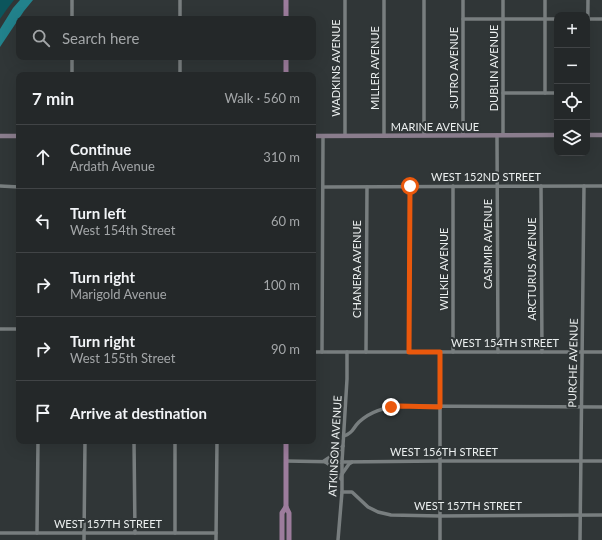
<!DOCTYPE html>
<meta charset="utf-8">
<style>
:root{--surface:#242829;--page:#303435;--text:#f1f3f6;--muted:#a3a6a8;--line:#414446}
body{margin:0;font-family:Lato,sans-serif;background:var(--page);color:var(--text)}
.controls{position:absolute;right:12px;top:12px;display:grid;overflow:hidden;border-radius:8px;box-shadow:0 4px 16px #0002}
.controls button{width:36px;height:36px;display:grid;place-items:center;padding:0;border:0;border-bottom:1px solid var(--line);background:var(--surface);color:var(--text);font:20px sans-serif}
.stop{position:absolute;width:12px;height:12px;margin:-9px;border:3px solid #ea580c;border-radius:50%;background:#fff}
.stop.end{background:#ea580c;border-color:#fff;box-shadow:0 1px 4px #0008}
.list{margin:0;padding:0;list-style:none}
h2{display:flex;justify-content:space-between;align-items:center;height:52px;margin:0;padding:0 16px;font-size:17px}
h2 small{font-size:13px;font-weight:400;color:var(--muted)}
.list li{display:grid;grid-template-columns:26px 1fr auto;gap:12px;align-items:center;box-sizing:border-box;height:64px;padding:0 16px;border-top:1px solid var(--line)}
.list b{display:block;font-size:15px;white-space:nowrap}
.list p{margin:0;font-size:13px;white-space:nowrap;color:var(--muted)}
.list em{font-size:13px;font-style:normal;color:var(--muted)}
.icon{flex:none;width:22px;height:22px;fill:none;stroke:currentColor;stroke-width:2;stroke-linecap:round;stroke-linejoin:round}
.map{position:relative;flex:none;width:602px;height:540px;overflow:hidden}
.search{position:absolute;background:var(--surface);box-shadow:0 4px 16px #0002;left:16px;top:16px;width:300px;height:44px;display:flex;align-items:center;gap:10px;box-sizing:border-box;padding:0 14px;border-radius:8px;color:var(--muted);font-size:15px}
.panel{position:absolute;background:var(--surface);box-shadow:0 4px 16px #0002;left:16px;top:72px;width:300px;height:372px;border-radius:8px}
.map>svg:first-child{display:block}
.green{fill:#0c555c}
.water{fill:#22828c}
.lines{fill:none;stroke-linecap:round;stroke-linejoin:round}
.street{stroke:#787e7f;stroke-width:3.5}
.secondary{stroke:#8a7d8d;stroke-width:4.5}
.primary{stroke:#9c7c9c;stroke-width:5}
.route{stroke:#ea580c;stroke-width:5}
.labels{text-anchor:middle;stroke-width:4;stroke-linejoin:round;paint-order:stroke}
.street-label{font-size:11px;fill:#ebefef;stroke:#303637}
</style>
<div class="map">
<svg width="602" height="540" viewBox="0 0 602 540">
<rect width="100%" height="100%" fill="#303637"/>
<polygon class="green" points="0,0 14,0 7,9 0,19"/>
<polygon class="water" points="20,0 33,0 24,11 0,47 0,29 13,8"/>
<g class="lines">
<g class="street">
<polyline points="72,0 72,19"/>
<polyline points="345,0 345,136"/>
<polyline points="384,0 384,136"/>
<polyline points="424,0 424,135"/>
<polyline points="463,0 463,135"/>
<polyline points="503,0 503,135"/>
<polyline points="545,0 545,93"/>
<polyline points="180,19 180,0"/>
<polyline points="463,19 557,19"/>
<polyline points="587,19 602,19"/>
<polyline points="72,57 72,75"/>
<polyline points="180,75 180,57"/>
<polyline points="587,89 588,0"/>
<polyline points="503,93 557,93"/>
<polyline points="497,135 498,352"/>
<polyline points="0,186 19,187"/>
<polyline points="541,186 542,352"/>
<polyline points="323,187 602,186"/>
<polyline points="0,329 19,329"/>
<polyline points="313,352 602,352"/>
<polyline points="322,352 323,136"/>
<polyline points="366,352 367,187"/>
<polyline points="409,352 410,187"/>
<polyline points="453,352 453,186"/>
<path d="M344,436c10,-4 8,-7 15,-14 12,-11 25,-14 40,-16l203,1"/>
<polyline points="134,441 135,533"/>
<polyline points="286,461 342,462 440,461 602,461"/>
<polyline points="342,474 349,464 352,462"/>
<polyline points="341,479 333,467 324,461 336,453 343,446"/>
<polyline points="342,492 352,492 368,507 378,512 391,515 440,516 602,515"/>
<polyline points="0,533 216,533"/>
<polyline points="37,533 38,441"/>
<polyline points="175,533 175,441"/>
<polyline points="84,540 85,441"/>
<polyline points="216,540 217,441"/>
<polyline points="338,540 342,492 342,462 347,379 347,352"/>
<polyline points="440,540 440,352"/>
<polyline points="580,540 584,186"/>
</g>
<g class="secondary">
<polyline points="587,135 602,135"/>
<polyline points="0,136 19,136"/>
<polyline points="313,136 557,135"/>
</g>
<g class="primary">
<polyline points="286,0 286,19"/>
<polyline points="286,57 286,75"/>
<polyline points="286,441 286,507 289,513 289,540"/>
<polyline points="282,540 282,513 286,507"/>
</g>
</g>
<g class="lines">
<polyline class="route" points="391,407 399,406 440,407 440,352 409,352 410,186"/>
</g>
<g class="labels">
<g class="street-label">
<text transform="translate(336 68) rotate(-90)" y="4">WADKINS AVENUE</text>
<text transform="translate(375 68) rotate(-90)" y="4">MILLER AVENUE</text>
<text transform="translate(454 68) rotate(-90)" y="4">SUTRO AVENUE</text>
<text transform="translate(494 68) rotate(-90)" y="4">DUBLIN AVENUE</text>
<text x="435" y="131">MARINE AVENUE</text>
<text x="486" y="181">WEST 152ND STREET</text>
<text transform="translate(488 244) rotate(-90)" y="4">CASIMIR AVENUE</text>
<text transform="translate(357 269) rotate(-90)" y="4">CHANERA AVENUE</text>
<text transform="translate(444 269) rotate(-90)" y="4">WILKIE AVENUE</text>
<text transform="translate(532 269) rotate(-90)" y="4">ARCTURUS AVENUE</text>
<text x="505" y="347">WEST 154TH STREET</text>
<text transform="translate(573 363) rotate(-89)" y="4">PURCHE AVENUE</text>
<text transform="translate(335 446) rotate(-87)" y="4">ATKINSON AVENUE</text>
<text x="444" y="456">WEST 156TH STREET</text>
<text x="468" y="510">WEST 157TH STREET</text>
<text x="108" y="528">WEST 157TH STREET</text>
</g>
</g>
</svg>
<div class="controls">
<button>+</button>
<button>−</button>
<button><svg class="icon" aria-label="locate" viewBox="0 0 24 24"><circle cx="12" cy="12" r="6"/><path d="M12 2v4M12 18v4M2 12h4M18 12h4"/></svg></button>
<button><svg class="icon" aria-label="layers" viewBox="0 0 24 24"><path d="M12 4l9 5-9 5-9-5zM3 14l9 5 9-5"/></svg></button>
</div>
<div class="stop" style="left:410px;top:186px"></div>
<div class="stop end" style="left:391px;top:407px"></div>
<div class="search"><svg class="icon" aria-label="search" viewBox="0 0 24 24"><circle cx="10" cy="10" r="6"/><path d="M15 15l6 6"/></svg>Search here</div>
<section class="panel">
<h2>7 min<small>Walk · 560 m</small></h2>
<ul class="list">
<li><svg class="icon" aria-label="ahead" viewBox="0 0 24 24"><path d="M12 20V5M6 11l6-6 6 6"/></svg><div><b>Continue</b><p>Ardath Avenue</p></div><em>310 m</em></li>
<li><svg class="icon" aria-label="left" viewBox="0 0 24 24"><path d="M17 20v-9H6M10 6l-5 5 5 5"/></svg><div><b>Turn left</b><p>West 154th Street</p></div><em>60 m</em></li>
<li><svg class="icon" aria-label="right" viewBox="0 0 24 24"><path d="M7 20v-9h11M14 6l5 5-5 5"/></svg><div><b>Turn right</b><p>Marigold Avenue</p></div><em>100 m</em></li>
<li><svg class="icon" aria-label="right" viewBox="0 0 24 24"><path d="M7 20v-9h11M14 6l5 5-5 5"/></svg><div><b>Turn right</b><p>West 155th Street</p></div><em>90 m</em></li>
<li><svg class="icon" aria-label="arrive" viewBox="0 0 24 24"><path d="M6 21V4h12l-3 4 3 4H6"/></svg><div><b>Arrive at destination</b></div></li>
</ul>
</section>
</div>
